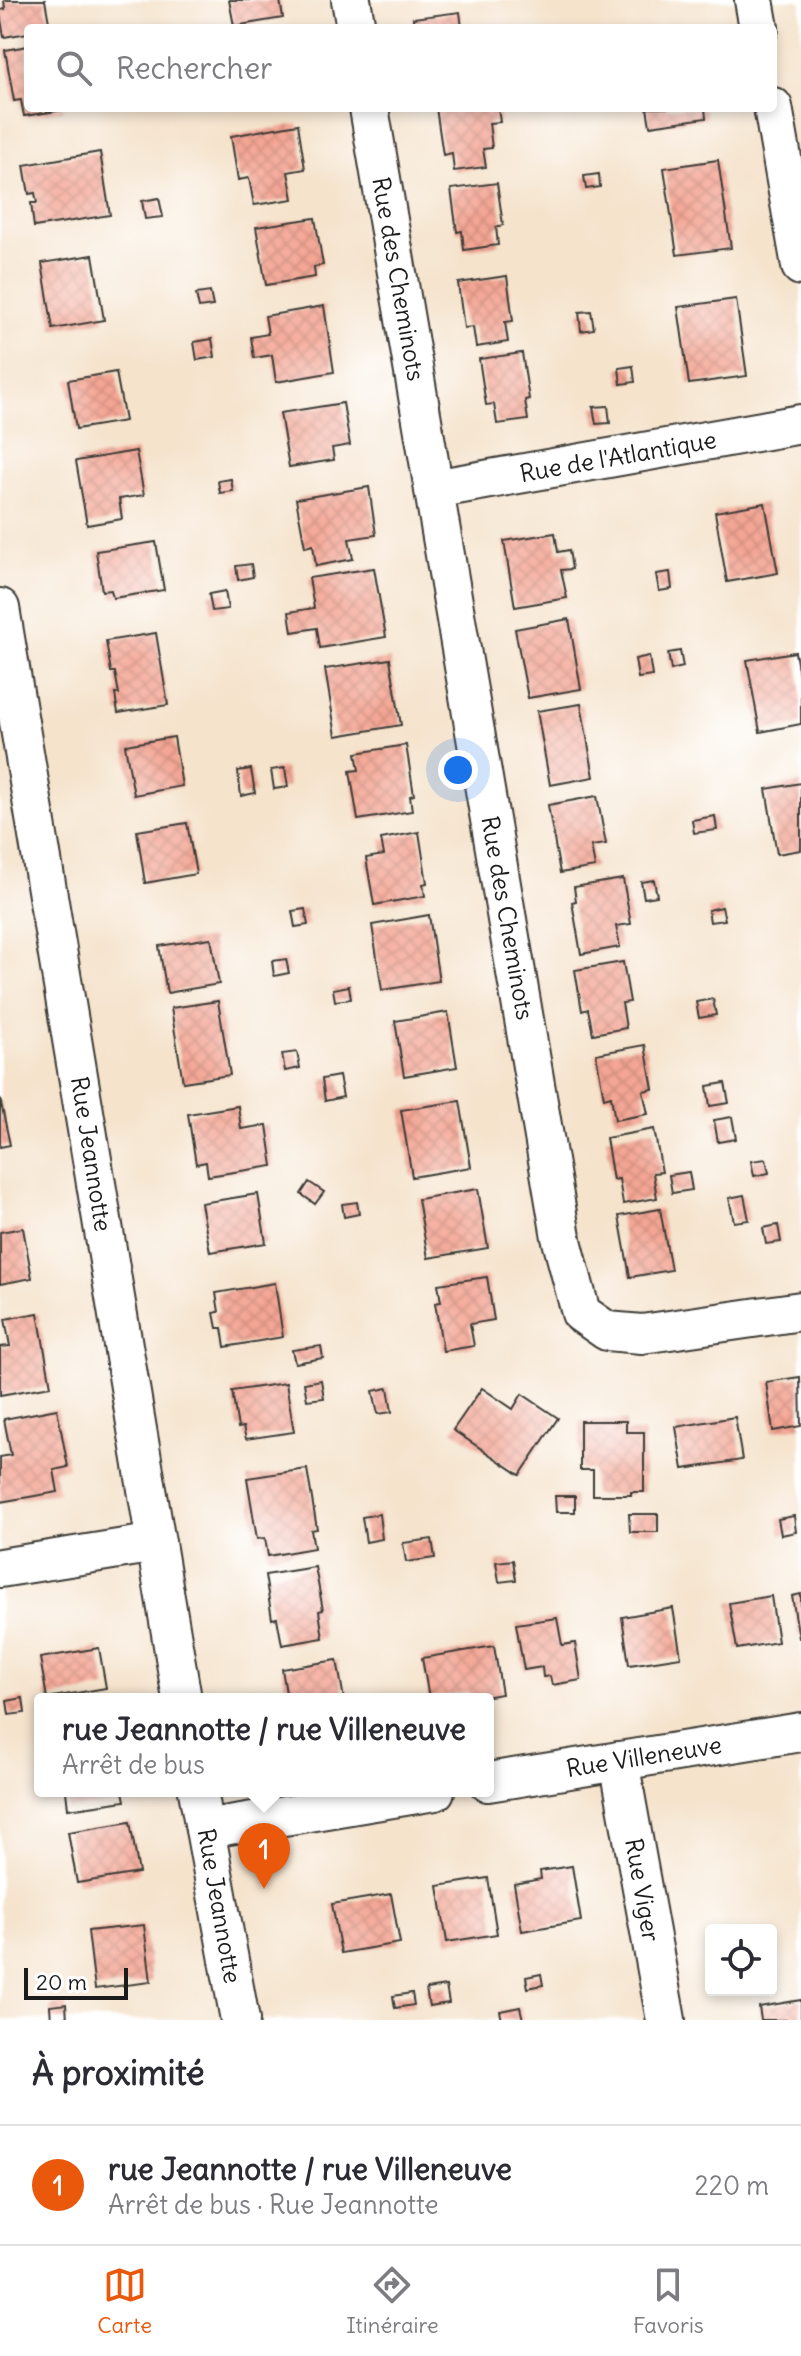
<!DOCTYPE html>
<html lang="fr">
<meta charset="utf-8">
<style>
:root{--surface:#fff;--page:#f7f7f7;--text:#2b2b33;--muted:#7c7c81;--line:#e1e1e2;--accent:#ea580c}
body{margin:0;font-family:Delius,sans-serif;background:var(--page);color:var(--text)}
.controls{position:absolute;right:24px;bottom:24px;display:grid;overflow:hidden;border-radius:8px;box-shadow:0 4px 12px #0003}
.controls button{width:72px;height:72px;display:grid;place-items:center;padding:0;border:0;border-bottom:2px solid var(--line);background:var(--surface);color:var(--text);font:40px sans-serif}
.scale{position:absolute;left:24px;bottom:20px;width:104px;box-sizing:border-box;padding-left:8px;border:4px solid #1c1c1c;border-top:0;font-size:22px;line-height:28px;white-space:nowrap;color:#1c1c1c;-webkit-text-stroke:6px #fff;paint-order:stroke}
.you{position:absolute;left:458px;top:770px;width:28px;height:28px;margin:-20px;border:6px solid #fff;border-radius:50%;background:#1a73e8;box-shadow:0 0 0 12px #1a73e833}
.badge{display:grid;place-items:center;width:52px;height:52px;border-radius:50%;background:var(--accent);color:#fff;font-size:26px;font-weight:700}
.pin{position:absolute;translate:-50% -66px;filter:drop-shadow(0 2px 4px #0008)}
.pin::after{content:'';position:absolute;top:42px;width:28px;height:24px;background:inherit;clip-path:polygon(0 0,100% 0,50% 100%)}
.popup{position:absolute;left:34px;top:1693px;width:460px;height:104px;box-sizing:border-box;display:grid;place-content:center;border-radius:8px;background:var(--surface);filter:drop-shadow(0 2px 6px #0005);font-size:26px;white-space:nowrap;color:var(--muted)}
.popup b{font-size:30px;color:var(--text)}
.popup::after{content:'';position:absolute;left:50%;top:100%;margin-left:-16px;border:16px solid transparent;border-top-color:var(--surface)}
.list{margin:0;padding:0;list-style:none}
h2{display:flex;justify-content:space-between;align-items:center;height:104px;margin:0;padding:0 32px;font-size:34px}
h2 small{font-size:26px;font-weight:400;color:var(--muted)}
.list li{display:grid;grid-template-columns:52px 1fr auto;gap:24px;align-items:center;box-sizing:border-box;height:120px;padding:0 32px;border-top:2px solid var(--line)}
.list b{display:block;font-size:30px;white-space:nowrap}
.list p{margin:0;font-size:26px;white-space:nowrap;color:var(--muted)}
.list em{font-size:26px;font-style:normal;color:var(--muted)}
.icon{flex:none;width:44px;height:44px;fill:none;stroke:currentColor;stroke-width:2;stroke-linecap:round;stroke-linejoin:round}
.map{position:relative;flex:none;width:801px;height:2020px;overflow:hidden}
.search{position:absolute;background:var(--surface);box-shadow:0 4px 12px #0003;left:24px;right:24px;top:24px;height:88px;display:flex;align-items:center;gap:20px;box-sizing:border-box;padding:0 28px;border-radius:8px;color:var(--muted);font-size:30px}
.sheet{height:224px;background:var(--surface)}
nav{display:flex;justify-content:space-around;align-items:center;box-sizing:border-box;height:112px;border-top:2px solid var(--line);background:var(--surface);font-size:22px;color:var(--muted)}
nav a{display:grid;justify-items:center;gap:4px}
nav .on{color:var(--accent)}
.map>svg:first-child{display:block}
.building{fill:url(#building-cross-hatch)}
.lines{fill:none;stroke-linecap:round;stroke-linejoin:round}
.street-casing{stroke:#3d3a36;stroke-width:42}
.street{stroke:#fff;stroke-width:38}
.labels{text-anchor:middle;stroke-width:7;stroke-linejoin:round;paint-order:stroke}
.street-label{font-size:24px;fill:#1c1c1c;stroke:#fff}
</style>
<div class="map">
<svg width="801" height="2020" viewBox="0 0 801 2020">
<defs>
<pattern id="building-cross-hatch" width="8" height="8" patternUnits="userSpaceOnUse" patternTransform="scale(2)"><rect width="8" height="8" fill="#f4a694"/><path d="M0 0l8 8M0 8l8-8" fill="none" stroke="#d18e7f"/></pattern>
</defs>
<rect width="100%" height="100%" fill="#fff"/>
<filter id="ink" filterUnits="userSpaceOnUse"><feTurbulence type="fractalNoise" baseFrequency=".0125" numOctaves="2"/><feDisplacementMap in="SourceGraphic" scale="16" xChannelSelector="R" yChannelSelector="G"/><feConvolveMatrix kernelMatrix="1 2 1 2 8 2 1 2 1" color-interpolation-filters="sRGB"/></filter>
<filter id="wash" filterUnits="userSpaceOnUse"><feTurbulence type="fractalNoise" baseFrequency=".006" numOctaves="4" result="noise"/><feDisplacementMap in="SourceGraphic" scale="32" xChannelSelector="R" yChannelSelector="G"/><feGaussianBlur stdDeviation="1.8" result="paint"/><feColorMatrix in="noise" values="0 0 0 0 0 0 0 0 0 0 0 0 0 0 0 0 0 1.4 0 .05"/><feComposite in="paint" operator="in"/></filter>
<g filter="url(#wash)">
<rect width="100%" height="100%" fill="#f5e3cc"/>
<g id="blocks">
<g class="building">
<polygon points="4,0 45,0 50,28 28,28 28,33 4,37 0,14 0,10 5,9"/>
<polygon points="229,0 280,0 283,18 234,26"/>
<polygon points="460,12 462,28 414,28 413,18"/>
<polygon points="28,46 28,108 64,108 64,110 24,116 21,100 14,101 5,50"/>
<polygon points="436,108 498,108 500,122 489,123 492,148 483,149 486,167 454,171 452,153 443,155"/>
<polygon points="647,108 705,108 706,118 650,126"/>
<polygon points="298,124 305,169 288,172 293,199 254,205 249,178 238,180 231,136"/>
<polygon points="100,152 110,215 34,227 31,203 37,203 35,193 29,194 24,165"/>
<polygon points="718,160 731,248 677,255 664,168"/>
<polygon points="599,174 600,187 586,189 584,176"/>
<polygon points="497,183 503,225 496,227 498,245 464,250 462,231 457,232 451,189"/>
<polygon points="159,198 163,217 145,219 142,201"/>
<polygon points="315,218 323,265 314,267 315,277 266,285 256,227"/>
<polygon points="93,255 104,320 53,329 42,263"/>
<polygon points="507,276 513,321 505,322 508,342 476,347 473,327 464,328 458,283"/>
<polygon points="210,292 213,306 199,308 196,294"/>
<polygon points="736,299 747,376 689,384 678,307"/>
<polygon points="324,306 334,372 276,382 272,355 254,358 251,337 268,334 265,316"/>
<polygon points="591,311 594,329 581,331 579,312"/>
<polygon points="212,339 215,357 197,360 194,342"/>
<polygon points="522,353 529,399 525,400 528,420 497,424 494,404 486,405 479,359"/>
<polygon points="633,366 635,382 621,384 619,368"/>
<polygon points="116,372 125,421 76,429 68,380"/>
<polygon points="343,403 350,445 332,448 334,460 289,467 280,413"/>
<polygon points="608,406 610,423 596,424 593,407"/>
<polygon points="136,451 144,495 119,499 122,519 87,525 76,461"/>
<polygon points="231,479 233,491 220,493 218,481"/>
<polygon points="369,487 376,535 349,539 353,559 316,566 313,545 305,547 296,499"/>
<polygon points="765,503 778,573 727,582 715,512"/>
<polygon points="555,533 558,552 569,550 572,569 561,570 567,598 515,607 504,541"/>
<polygon points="156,542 164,590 113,598 111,590 102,591 96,551"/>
<polygon points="251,564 253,577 238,580 236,566"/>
<polygon points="374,568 386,637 320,648 317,628 292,632 289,612 314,608 309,578"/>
<polygon points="670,572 672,589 659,591 656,574"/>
<polygon points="225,591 228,609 212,611 209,594"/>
<polygon points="569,619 581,689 528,698 515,629"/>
<polygon points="156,633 168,705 118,713 115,694 119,694 115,672 111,672 106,641"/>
<polygon points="680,651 683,667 671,670 668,653"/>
<polygon points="795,652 801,686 801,724 760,732 747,660"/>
<polygon points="649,656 652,676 638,678 635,659"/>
<polygon points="390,659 401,725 336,736 325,669"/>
<polygon points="581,704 594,777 550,785 537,711"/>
<polygon points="174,737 182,786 134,795 125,745"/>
<polygon points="406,745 414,795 410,796 412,811 358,820 350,771 359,770 356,753"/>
<polygon points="285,768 288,787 274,789 271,770"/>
<polygon points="251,769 255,793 241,796 238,771"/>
<polygon points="801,783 801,850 777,854 766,789"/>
<polygon points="597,796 606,844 591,846 595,867 560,873 548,805"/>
<polygon points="715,816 717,830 694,833 692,820"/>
<polygon points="187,823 196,874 145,883 137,831"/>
<polygon points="419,832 427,883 423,884 425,896 374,905 366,858 384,855 381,839"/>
<polygon points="623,879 631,924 616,926 620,947 581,954 572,902 576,901 574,887"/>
<polygon points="654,880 657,896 644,898 641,882"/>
<polygon points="722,907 725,920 710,922 708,910"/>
<polygon points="305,909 308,925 295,927 292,911"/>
<polygon points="429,915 439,981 382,990 372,925"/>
<polygon points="211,938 219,984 167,993 159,946"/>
<polygon points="286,959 289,973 274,976 272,961"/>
<polygon points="623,962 630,1002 622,1003 626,1028 593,1034 588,1009 582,1011 575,970"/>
<polygon points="349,986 351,999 335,1001 333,989"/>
<polygon points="713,999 716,1015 699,1018 696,1002"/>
<polygon points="218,1001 230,1075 183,1082 171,1008"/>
<polygon points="448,1012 457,1067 404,1076 395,1021"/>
<polygon points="645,1045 653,1089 643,1091 648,1114 615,1120 611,1096 604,1098 596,1054"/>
<polygon points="297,1052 300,1068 285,1071 282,1054"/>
<polygon points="339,1076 343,1097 325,1101 322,1079"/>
<polygon points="725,1083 729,1103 710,1106 707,1086"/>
<polygon points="0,1098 10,1145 0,1147"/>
<polygon points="460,1101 471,1167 412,1177 401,1110"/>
<polygon points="238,1106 241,1129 267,1125 273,1166 208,1176 206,1162 196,1164 188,1114"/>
<polygon points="732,1117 736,1139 718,1142 714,1120"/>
<polygon points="654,1129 662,1172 653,1173 657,1198 623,1204 619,1179 613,1180 606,1138"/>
<polygon points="766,1159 769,1173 754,1176 751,1161"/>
<polygon points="689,1172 692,1190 672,1193 669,1175"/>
<polygon points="309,1182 324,1192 315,1204 301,1194"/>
<polygon points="478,1189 488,1248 428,1258 418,1199"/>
<polygon points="258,1194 266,1243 210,1252 201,1203"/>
<polygon points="744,1195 749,1220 734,1222 729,1198"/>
<polygon points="357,1202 359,1214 344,1217 342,1204"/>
<polygon points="660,1209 671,1270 630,1277 619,1216"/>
<polygon points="778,1225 781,1242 766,1244 763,1228"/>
<polygon points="23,1228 32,1278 0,1284 0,1232"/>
<polygon points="487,1277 494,1320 470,1324 474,1346 443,1351 435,1303 441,1302 438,1284"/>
<polygon points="275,1283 283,1337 225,1347 222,1328 217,1328 214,1313 219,1312 216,1293"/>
<polygon points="38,1313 51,1386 0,1395 0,1347 10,1346 5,1319"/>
<polygon points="321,1346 323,1358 295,1363 292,1350"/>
<polygon points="800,1377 801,1426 773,1431 766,1382"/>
<polygon points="321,1380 324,1398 307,1400 304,1383"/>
<polygon points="286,1383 294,1432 246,1439 243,1427 238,1428 232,1391"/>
<polygon points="388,1388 392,1412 378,1414 373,1391"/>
<polygon points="482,1388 513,1409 522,1394 558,1418 520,1475 453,1430"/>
<polygon points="57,1409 68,1467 54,1470 58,1492 0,1502 0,1457 11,1455 4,1419"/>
<polygon points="735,1417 742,1460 683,1469 676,1427"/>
<polygon points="580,1421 626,1421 626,1432 644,1432 644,1492 631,1492 631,1495 593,1495 593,1470 580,1470"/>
<polygon points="307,1469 317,1529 311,1530 314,1548 268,1556 265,1538 257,1539 247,1478"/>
<polygon points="555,1496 575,1496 575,1512 556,1512"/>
<polygon points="379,1514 382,1539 366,1542 362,1517"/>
<polygon points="629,1514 658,1514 658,1532 630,1532"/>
<polygon points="794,1516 796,1532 781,1535 778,1519"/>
<polygon points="432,1539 435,1558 406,1562 403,1543"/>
<polygon points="513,1560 516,1580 499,1582 496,1562"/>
<polygon points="315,1567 323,1610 319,1611 323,1638 282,1645 277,1618 272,1619 265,1575"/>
<polygon points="801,1594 801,1638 799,1638 792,1596"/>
<polygon points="771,1596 778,1642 737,1649 729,1603"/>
<polygon points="673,1608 681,1657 629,1665 622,1617"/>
<polygon points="557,1618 562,1645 575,1643 581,1680 552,1685 550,1676 543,1677 542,1667 524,1670 516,1624"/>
<polygon points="494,1646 502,1694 470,1699 469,1692 429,1698 422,1658"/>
<polygon points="99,1648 106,1688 47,1698 40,1658"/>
<polygon points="337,1660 344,1699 287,1699 282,1669"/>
<polygon points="23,1698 25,1713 9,1715 7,1701"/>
<polygon points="66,1791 123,1791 125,1801 68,1809"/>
<polygon points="130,1822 139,1873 77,1883 68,1832"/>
<polygon points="572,1866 581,1921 522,1931 514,1884 541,1879 540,1871"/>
<polygon points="488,1878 497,1934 447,1942 438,1886"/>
<polygon points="391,1894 400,1943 341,1953 332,1904"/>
<polygon points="144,1925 151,1982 95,1989 88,1931"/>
<polygon points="541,1974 543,1985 528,1988 526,1977"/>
<polygon points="446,1986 449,2003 429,2006 426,1989"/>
<polygon points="412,1993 414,2005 395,2008 393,1996"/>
<polygon points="801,2000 801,2020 761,2020 759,2007"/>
<polygon points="66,2004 67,2020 51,2020 50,2006"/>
<polygon points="520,2007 523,2020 502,2020 500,2011"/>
</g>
</g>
</g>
<g filter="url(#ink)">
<use href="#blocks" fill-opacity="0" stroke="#3d3a36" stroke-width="2"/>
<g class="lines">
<g class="street-casing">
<g id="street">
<polyline points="351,0 356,28"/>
<polyline points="754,0 759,28"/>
<polyline points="773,107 801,266"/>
<polyline points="369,108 561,1237 581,1313 607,1331 642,1334 801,1311"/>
<polyline points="434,489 801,424"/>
<polyline points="0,608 182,1699"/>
<polyline points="0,1568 156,1543"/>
<polyline points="619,1761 666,2020"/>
<polyline points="488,1782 801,1732"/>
<polyline points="198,1791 240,2020"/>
<polyline points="205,1829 435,1791"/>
</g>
</g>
<use href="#street" class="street"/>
</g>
</g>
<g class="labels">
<g class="street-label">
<text transform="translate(398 279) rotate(80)" y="8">Rue des Cheminots</text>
<text transform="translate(618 457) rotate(-10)" y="8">Rue de l'Atlantique</text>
<text transform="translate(507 918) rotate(80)" y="8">Rue des Cheminots</text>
<text transform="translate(91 1154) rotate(81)" y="8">Rue Jeannotte</text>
<text transform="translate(644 1757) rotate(-9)" y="8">Rue Villeneuve</text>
<text transform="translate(642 1890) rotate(80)" y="8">Rue Viger</text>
<text transform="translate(219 1906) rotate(80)" y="8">Rue Jeannotte</text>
</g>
</g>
</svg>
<div class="controls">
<button><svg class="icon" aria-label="locate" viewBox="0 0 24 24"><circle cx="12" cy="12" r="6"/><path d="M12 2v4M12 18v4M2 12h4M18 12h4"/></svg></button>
</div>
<div class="scale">20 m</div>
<div class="you"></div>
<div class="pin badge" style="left:264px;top:1889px">1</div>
<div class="popup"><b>rue Jeannotte / rue Villeneuve</b>Arrêt de bus</div>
<div class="search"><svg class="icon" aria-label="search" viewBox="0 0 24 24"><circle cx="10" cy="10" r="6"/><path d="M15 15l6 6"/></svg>Rechercher</div>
</div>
<section class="sheet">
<h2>À proximité<small></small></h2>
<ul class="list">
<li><span class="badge">1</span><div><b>rue Jeannotte / rue Villeneuve</b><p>Arrêt de bus · Rue Jeannotte</p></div><em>220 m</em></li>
</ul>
</section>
<nav>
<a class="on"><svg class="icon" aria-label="map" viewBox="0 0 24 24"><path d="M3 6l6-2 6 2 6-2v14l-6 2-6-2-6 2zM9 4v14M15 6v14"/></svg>Carte</a>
<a><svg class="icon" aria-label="directions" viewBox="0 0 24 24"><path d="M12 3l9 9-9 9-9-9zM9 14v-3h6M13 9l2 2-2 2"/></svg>Itinéraire</a>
<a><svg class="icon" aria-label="saved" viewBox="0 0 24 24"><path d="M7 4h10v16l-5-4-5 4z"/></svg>Favoris</a>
</nav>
